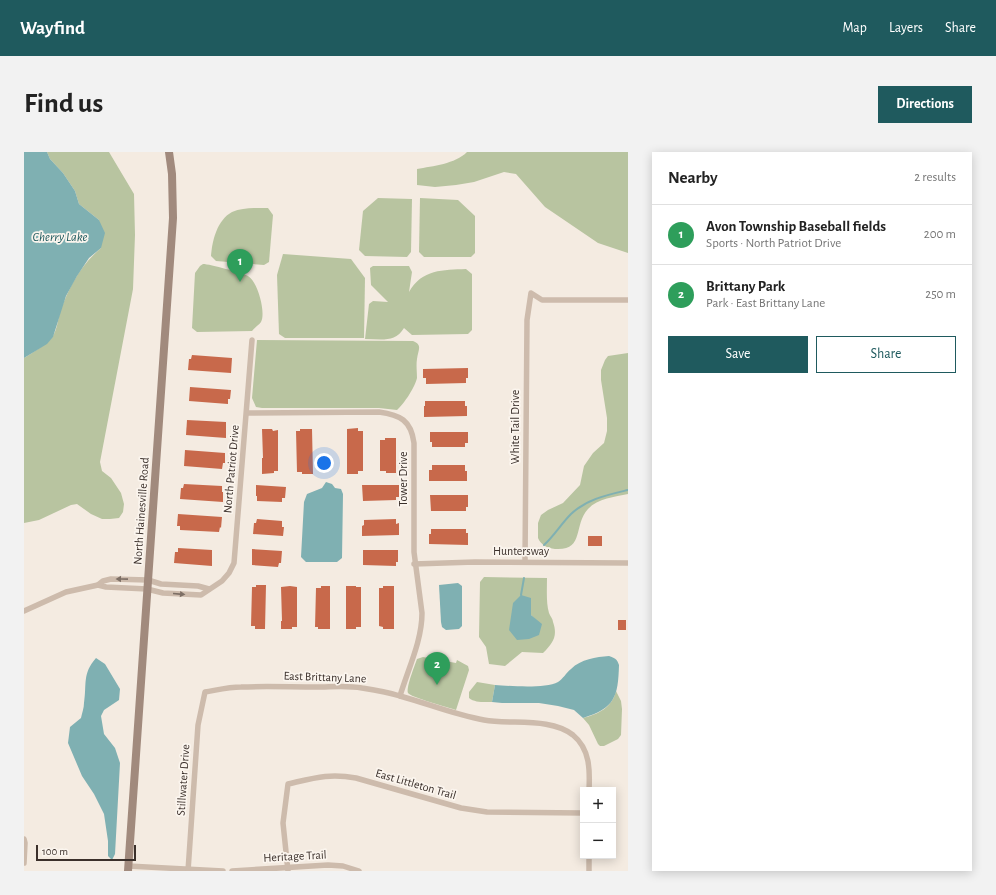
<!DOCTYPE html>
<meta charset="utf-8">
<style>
:root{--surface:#fff;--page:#f2f2f2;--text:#222;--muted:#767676;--line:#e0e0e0;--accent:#1f5a5e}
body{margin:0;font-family:"Alegreya Sans",sans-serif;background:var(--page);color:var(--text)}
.controls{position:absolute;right:12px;bottom:12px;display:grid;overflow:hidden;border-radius:0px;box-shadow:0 2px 10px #0003}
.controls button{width:36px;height:36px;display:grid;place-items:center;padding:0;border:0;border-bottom:1px solid var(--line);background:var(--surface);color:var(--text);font:20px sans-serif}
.scale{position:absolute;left:12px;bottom:10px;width:100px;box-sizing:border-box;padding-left:4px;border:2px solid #3b302b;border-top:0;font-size:11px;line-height:14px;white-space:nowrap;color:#3b302b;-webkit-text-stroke:3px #fbf5ee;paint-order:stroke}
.you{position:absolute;left:300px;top:311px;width:14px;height:14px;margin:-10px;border:3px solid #fff;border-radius:50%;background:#1a73e8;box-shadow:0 0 0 6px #1a73e833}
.badge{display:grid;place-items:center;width:26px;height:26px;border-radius:50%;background:var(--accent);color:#fff;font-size:13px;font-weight:700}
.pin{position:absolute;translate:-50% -33px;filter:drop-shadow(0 1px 2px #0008)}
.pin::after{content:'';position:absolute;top:21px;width:14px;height:12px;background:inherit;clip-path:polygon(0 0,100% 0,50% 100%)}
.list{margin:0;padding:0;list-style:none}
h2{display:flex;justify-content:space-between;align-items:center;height:52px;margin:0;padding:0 16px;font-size:17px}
h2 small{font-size:13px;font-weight:400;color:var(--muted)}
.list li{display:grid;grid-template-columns:26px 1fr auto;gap:12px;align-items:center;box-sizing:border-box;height:60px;padding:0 16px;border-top:1px solid var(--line)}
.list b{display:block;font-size:15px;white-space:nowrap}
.list p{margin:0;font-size:13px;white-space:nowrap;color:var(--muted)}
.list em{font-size:13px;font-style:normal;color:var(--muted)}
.actions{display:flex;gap:8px;padding:12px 16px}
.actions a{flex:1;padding:9px 0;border:1px solid var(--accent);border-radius:0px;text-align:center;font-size:14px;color:var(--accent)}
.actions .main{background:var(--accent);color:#fff}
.map{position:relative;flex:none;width:604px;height:719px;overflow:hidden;border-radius:0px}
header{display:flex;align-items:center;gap:24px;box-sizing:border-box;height:56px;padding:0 20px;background:var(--accent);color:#fff}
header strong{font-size:19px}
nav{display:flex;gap:22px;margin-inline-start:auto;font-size:14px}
.intro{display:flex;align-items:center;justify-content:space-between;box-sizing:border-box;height:96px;padding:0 24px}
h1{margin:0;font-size:28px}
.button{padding:10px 18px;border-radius:0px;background:var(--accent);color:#fff;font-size:14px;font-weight:700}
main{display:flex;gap:24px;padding:0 24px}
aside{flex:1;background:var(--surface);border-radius:0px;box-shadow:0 2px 10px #0003}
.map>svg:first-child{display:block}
.green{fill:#b8c4a0;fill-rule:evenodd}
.water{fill:#7fb0b2}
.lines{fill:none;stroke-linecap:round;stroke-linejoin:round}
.stream{stroke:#7fb0b2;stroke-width:2}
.building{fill:#c8694b}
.minor{stroke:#cdbbac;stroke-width:5.5}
.secondary{stroke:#a18a7d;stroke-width:8}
.oneway{fill:#7d6f65}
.labels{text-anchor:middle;stroke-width:3.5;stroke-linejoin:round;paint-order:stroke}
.street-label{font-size:12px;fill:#3b302b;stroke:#fbf5ee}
.water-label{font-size:13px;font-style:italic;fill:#1f5a5e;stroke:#fbf5ee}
</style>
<header>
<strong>Wayfind</strong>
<nav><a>Map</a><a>Layers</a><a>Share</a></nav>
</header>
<div class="intro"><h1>Find us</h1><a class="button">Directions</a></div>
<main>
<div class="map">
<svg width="604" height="719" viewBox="0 0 604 719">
<rect width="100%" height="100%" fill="#f4ebe1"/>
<g class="green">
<path d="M23,0h62l25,42 1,41 -2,54 -33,173 2,9 9,7 10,15 3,11 -1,8 -4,6 -9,1h-8l-11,-5 -14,-10 -6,1 -32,15 -15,3v-165c7,-4 26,-16 29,-22 4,-7 5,-16 7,-24 9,-25 20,-46 41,-64l-2,-28 -20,-16 -4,-13 -12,-18 -13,-14z"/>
<path d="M443,0h161v101l-30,-10 -53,-36 -29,-33 -12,-2 -30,10 -18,3 -21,2 -18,-2v-16c16,-3 38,-5 50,-17z"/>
<polygon points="354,46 388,47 387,100 383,105 341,104 335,98 339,59"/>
<polygon points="396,46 434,48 451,64 451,101 447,105 400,105 395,100"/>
<path d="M230,56h14l5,7 -4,47 -5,3 -48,-4 -5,-5c1,-15 6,-36 21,-44 7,-3 15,-4 22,-4z"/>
<polygon points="259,102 327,107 341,126 340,186 261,186 255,182 253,123"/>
<path d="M179,112c7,0 39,9 45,12 10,6 18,37 13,46 -2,3 -7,6 -9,9l-55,1 -5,-4 3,-55 5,-7z"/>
<path d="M349,114h36l3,6 -3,20c13,-23 34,-22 57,-23l6,5v56l-4,4 -56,1 -8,-7c-9,15 -23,11 -39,11l4,-35 4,-3 15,1 -17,-17 -1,-17z"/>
<path d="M233,188l156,1c10,4 5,9 4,18 -1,6 0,13 0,19 -2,9 -13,26 -20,32l-18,-2h-117l-6,-1 -4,-9z"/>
<path d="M604,201v141c-13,3 -30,4 -40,15 -15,16 -3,42 -33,40 -8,-1 -14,-4 -17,-11v-15l3,-8 7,-5 15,-7 17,-18 4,-19 9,-13 11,-10 3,-12v-13l-6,-38v-10l4,-10 3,-4z"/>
<path d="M460,425l63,1c0,11 -1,25 2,35 1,3 4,6 4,9 5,14 0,21 -10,31l-21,-1 -17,14 -16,-2 -3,-17 -7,-10 1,-55zM507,446v17l7,7 -29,8z"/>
<path d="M399,505l33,6 1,-3 11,6 1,4 -13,40c-6,-2 -46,-13 -48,-17 -2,-6 7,-28 9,-34z"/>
<path d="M453,530l18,3 -3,17c-7,0 -17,1 -23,-4v-6z"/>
<path d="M592,539l5,10 1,8 -1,26 -3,4 -14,7h-4l-2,-2 -9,-19 -6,-7c15,-4 29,-10 33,-27z"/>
</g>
<g class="water">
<polygon points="0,0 23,0 26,7 39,21 51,39 55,52 75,68 81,81 77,96 65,106 53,124 42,144 29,185 23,192 0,206"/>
<polygon points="302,330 308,332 311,336 317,337 319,342 318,406 313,410 282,410 277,405 280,350 283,342 298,336"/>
<polygon points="434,431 438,434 438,474 435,477 422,478 418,475 417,470 415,433"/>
<polygon points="497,443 507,446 507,463 518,472 515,483 505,487 493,488 485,478 489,451"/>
<path d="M585,504c6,2 8,3 10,9 -1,32 -4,43 -36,53l-9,-8 -16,-4 -19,-3h-37l-10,-1 3,-17c15,1 50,4 63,-3 5,-3 8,-9 13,-13 10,-10 25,-12 38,-13z"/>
<path d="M72,506l9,6 15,25 -1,11 -15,10 -3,6 3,18 11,14 5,15 -5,91 -3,6 -4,-4v-15l-4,-27 -10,-20 -12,-18 -14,-33 2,-16 11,-9c1,-5 3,-10 3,-15 3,-19 -2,-29 12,-45z"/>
</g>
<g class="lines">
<g class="stream">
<path d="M520,393c10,-9 17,-21 27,-31 16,-15 36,-19 57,-24"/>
<polyline points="497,443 500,426"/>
</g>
</g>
<g class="building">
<polygon points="168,203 208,206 207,221 164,218 165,207 167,207"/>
<polygon points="444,216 444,226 442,226 442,231 402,232 402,226 399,226 399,217"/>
<polygon points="166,235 207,238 206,247 204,247 204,252 165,249"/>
<polygon points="401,249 441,249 441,254 443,254 443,264 400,265 400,254 401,254"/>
<polygon points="163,268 202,270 202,286 162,283"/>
<polygon points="334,276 334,279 339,279 339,319 334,319 334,322 323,322 323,277"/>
<polygon points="238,277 248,277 249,279 254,278 254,319 250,319 250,321 238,322 238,306 239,306"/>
<polygon points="276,277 288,277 289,322 278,322 278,320 273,320 272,279 276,279"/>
<polygon points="406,280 444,280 444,291 441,291 441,295 408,295 408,290 406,290"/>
<polygon points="361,286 372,286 372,321 362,321 362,319 356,319 356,288 361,288"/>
<polygon points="161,298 201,301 201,311 199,311 198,317 160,314"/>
<polygon points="408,313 441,313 441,319 443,319 443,329 405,329 405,318 408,318"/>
<polygon points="160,332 198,334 198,340 199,340 199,350 156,347 157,336 159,336"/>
<polygon points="232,333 262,335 261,346 258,346 258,350 233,349 233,344 232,344"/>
<polygon points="338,333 375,333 375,345 372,345 372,348 339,349"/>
<polygon points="406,343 444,343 444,355 442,355 442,359 407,359"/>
<polygon points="154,362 198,365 197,376 196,375 195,380 156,378 156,374 153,374"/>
<polygon points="233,367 258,369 258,375 260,375 259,384 229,382 230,371 232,371"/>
<polygon points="372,367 372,372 375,371 375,383 338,384 338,374 340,373 340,368"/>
<polygon points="407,377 442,377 442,381 444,381 444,393 405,392 405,382 407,382"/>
<rect x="564" y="384" width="14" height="10"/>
<polygon points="154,396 188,398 188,414 150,411 151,400 154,400"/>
<polygon points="228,397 258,399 257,411 255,411 254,415 228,413"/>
<polygon points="339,398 374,398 374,410 372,410 372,414 339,413"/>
<polygon points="232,433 242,433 241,477 231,477 231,474 227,474 228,435 232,435"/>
<polygon points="266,434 273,435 273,475 268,475 268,477 257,477 257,469 258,469 257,435"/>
<polygon points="297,434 306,434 306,477 294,477 294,475 291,475 292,436 297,436"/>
<polygon points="322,434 332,434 332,435 337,435 337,475 332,475 332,477 322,477"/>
<polygon points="359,434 370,434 370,477 359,477 359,475 355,474 355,436 359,436"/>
<rect x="594" y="468" width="8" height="10"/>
</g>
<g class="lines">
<g class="minor">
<path d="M223,261l132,-1c21,3 32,8 35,31v109l8,61c0,28 -14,56 -22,83"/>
<polyline points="501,410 503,168 507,141 518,148 604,148"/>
<polyline points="390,412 451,410 604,411"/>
<polyline points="74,433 82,435 123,437 139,441 177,443 198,429 205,421 210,411 228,188"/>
<polyline points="0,459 42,440 74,433 79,429 87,427 124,428 137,432 174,434 185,437"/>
<polyline points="0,687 1,691 0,711"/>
<polyline points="104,714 199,719"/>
<path d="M164,719l10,-146 7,-33c12,-2 24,-5 36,-5 25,-1 50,0 75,0 15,0 31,-2 46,1 13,2 26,4 38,8 29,8 55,19 84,24 28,5 66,-3 89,15 17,14 17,35 16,55"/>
<polyline points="208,719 304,713 319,714 335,719"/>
<path d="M264,719l-5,-48 5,-39c26,-6 41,-11 68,-6l105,30 26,4 96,1"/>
<polyline points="565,719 565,704"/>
</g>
<polyline class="secondary" points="104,719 149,66 148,22 145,0"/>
</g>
<defs><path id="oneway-solid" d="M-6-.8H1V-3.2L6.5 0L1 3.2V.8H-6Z"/></defs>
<g class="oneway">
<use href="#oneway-solid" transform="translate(98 427) rotate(-179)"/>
<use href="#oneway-solid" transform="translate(155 442) rotate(5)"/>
</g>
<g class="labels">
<g class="street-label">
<text transform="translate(491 275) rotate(-90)" y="4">White Tail Drive</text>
<text transform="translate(207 317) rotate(-85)" y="4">North Patriot Drive</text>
<text transform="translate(379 327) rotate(-90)" y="4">Tower Drive</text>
<text transform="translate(117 359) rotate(-86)" y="4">North Hainesville Road</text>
<text x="497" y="403">Huntersway</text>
<text transform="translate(301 525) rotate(2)" y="4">East Brittany Lane</text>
<text transform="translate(159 628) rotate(-86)" y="4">Stillwater Drive</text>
<text transform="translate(392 632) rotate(16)" y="4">East Littleton Trail</text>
<text transform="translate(271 704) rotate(-3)" y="4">Heritage Trail</text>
</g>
<g class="water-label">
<text x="36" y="89">Cherry Lake</text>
</g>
</g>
</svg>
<div class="controls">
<button>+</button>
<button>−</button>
</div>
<div class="scale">100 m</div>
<div class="you"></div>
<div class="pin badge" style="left:216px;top:130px;background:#2e9e5b">1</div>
<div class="pin badge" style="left:413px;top:533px;background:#2e9e5b">2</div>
</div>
<aside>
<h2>Nearby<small>2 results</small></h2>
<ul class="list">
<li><span class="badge" style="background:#2e9e5b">1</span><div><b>Avon Township Baseball fields</b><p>Sports · North Patriot Drive</p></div><em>200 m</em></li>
<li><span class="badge" style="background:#2e9e5b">2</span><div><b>Brittany Park</b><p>Park · East Brittany Lane</p></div><em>250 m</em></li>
</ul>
<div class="actions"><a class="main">Save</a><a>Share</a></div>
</aside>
</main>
